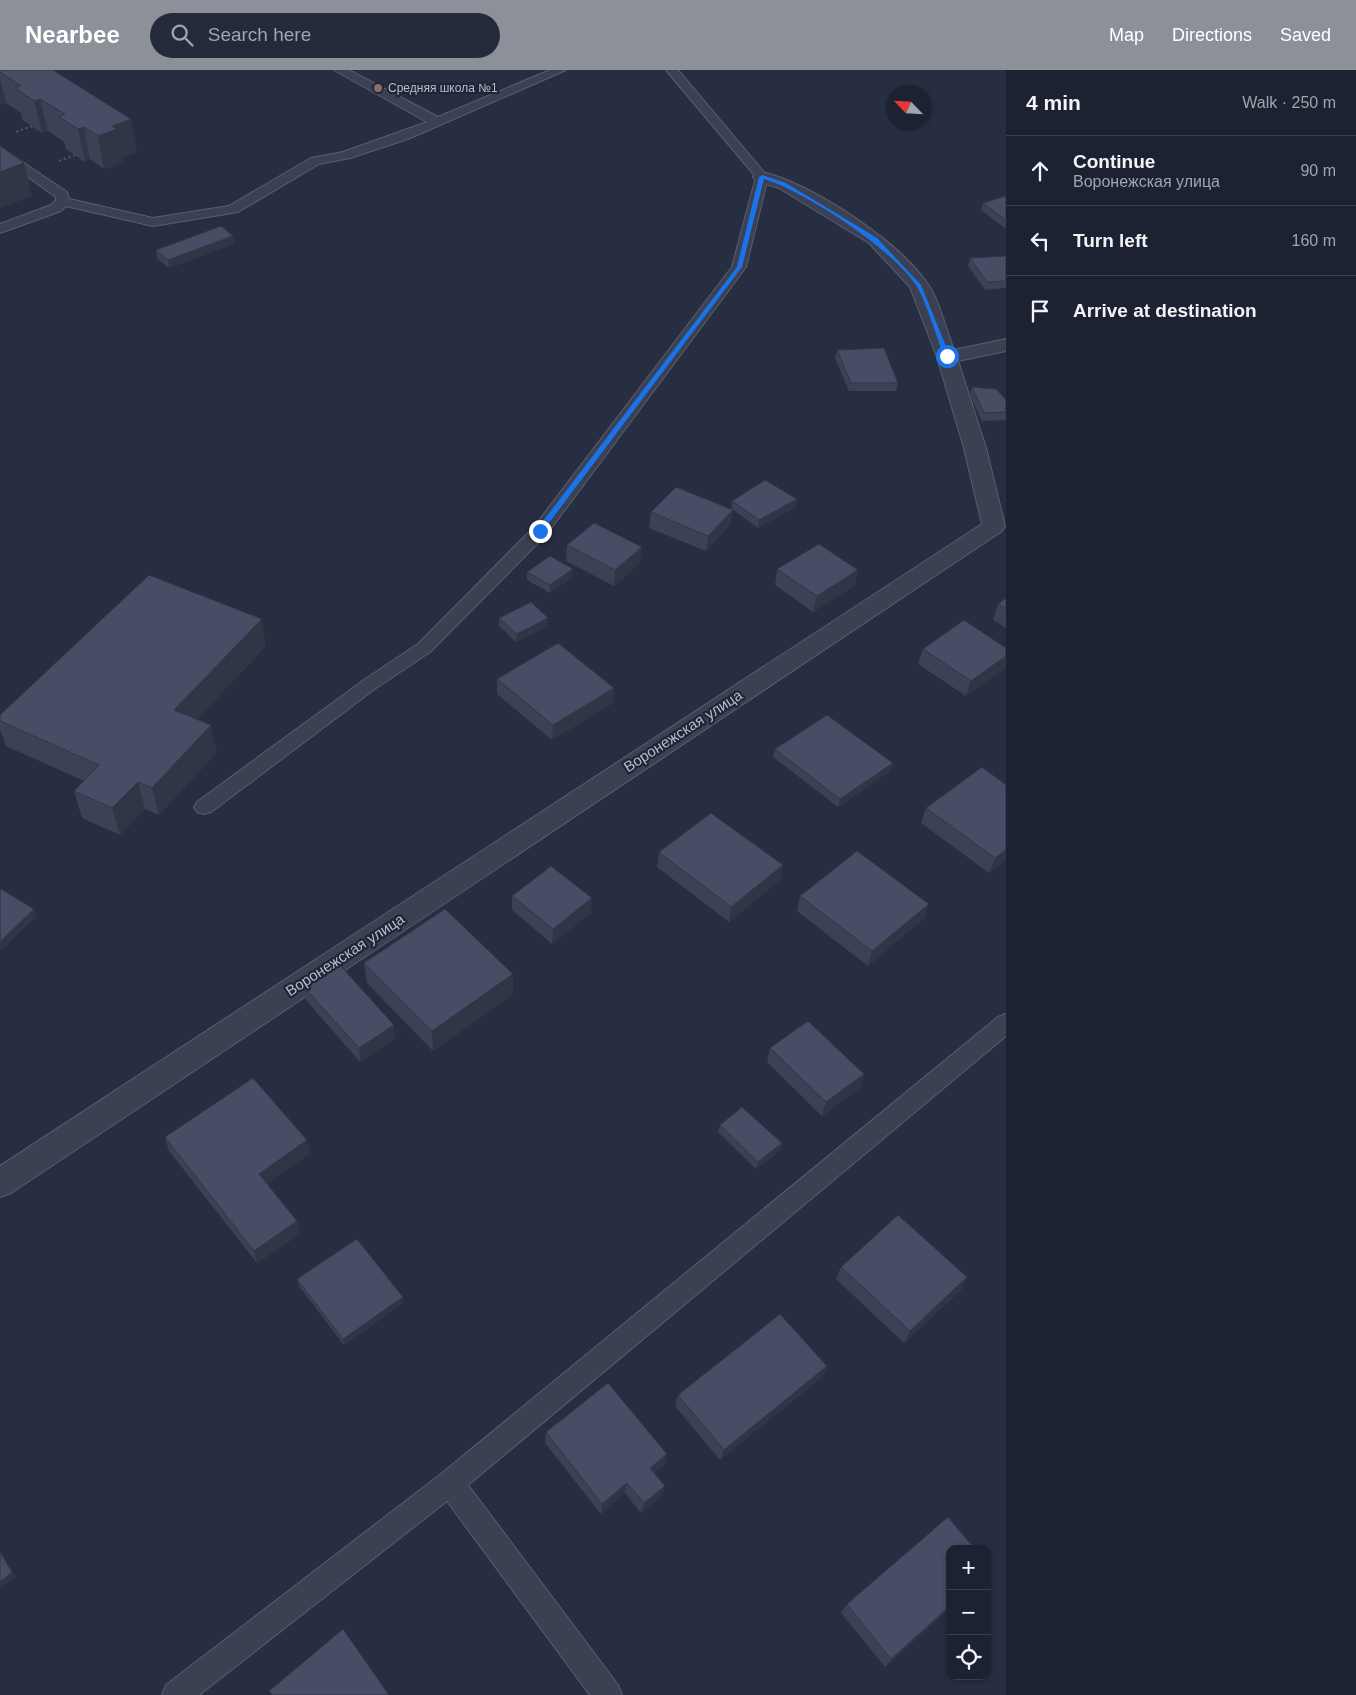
<!DOCTYPE html>
<meta charset="utf-8">
<style>
:root{--surface:#1d2232;--page:#252a3a;--text:#f1f3f6;--muted:#a0a4ac;--line:#3b3f4d;--accent:#8c9099}
body{margin:0;font-family:Arial,sans-serif;background:var(--page);color:var(--text)}
.controls{position:absolute;right:15px;bottom:15px;display:grid;overflow:hidden;border-radius:10px;box-shadow:0 1px 4px #0004}
.controls button{width:45px;height:45px;display:grid;place-items:center;padding:0;border:0;border-bottom:1px solid var(--line);background:var(--surface);color:var(--text);font:25px sans-serif}
.compass{position:absolute;left:886px;top:15px;width:45px;height:45px;border-radius:50%;background:var(--surface);box-shadow:0 1px 4px #0004;rotate:295deg}
.stop{position:absolute;width:15px;height:15px;margin:-11px;border:4px solid #1a73e8;border-radius:50%;background:#fff}
.stop.end{background:#1a73e8;border-color:#fff;box-shadow:0 1px 5px #0008}
.list{margin:0;padding:0;list-style:none}
h2{display:flex;justify-content:space-between;align-items:center;height:65px;margin:0;padding:0 20px;font-size:21px}
h2 small{font-size:16px;font-weight:400;color:var(--muted)}
.list li{display:grid;grid-template-columns:32px 1fr auto;gap:15px;align-items:center;box-sizing:border-box;height:70px;padding:0 20px;border-top:1px solid var(--line)}
.list b{display:block;font-size:19px;white-space:nowrap}
.list p{margin:0;font-size:16px;white-space:nowrap;color:var(--muted)}
.list em{font-size:16px;font-style:normal;color:var(--muted)}
.icon{flex:none;width:28px;height:28px;fill:none;stroke:currentColor;stroke-width:2;stroke-linecap:round;stroke-linejoin:round}
.map{position:relative;flex:none;width:1006px;height:1625px;overflow:hidden}
header{display:flex;align-items:center;gap:30px;box-sizing:border-box;height:70px;padding:0 25px;background:var(--accent);color:#fff}
header strong{font-size:24px}
nav{display:flex;gap:28px;margin-inline-start:auto;font-size:18px}
.search{width:350px;height:45px;background:var(--page);display:flex;align-items:center;gap:12px;box-sizing:border-box;padding:0 18px;border-radius:28px;color:var(--muted);font-size:19px}
main{display:flex}
aside{flex:1;background:var(--surface)}
.map>svg:first-child{display:block}
.lines{fill:none;stroke-linecap:round;stroke-linejoin:round}
.service-casing{stroke:#595e6f;stroke-width:2}
.minor-casing{stroke:#595e6f;stroke-width:2}
.path{stroke:#475860;stroke-width:2;stroke-dasharray:2.5 2.5;stroke-linecap:butt}
.service{fill:#3b4052;fill-rule:evenodd}
.minor{fill:#3b4052;fill-rule:evenodd}
.wall{fill:#3c4256}
.shaded-wall{fill:#313646}
.building{fill:#464d64;stroke:#313646}
.route{fill:#1a73e8}
.education-dot{fill:#8d6e63;stroke:#202537;stroke-width:2}
.labels{text-anchor:middle;stroke-width:4.5;stroke-linejoin:round;paint-order:stroke}
.far-poi-label{font-size:12px;fill:#b8bccc;stroke:#202537;text-anchor:start}
.street-label{font-size:15px;fill:#b8bccc;stroke:#202537}
</style>
<header>
<strong>Nearbee</strong>
<div class="search"><svg class="icon" aria-label="search" viewBox="0 0 24 24"><circle cx="10" cy="10" r="6"/><path d="M15 15l6 6"/></svg>Search here</div>
<nav><a>Map</a><a>Directions</a><a>Saved</a></nav>
</header>
<main>
<div class="map">
<svg width="1006" height="1625" viewBox="0 0 1006 1625">
<rect width="100%" height="100%" fill="#272e42"/>
<g class="lines">
<g class="service-casing">
<g id="service">
<polygon points="334,0 349,0 438,47 550,0 566,0 408,69 350,88 319,94 238,142 153,156 66,136 61,141 0,163 0,154 51,135 56,130 56,127 0,87 0,77 67,122 69,129 153,148 229,136 311,88 343,82 427,52"/>
<polygon points="666,0 678,0 768,107 746,197 546,465 430,582 376,618 211,742 204,744 197,742 194,737 197,732 364,610 418,574 534,457 732,197 756,107"/>
<polygon points="1006,944 1006,966 468,1415 618,1615 622,1625 590,1625 447,1431 199,1625 162,1625 166,1615 441,1404 998,947"/>
</g>
</g>
<g class="minor-casing">
<path id="minor" d="M762,102c50,12 135,68 165,111 12,16 19,47 27,67l52,-11v12l-48,10 28,87 19,78 -3,5 -991,662 -11,4v-31l982,-642 -18,-76 -27,-91 -27,-70 -41,-44 -90,-55 -23,-7 -3,-4 3,-4z"/>
</g>
<g class="path">
<polyline points="16,62 32,56"/>
<polyline points="59,91 75,85"/>
</g>
<use href="#service" class="service"/>
<use href="#minor" class="minor"/>
</g>
<g class="wall">
<polygon points="0,0 137,82 122,87 123,92 104,99 90,89 85,92 66,79 64,72 48,61 42,63 22,50 21,43 6,33 0,35"/>
<polygon points="1006,126 1006,159 981,140 983,133"/>
<polygon points="233,166 234,174 169,198 157,188 156,180"/>
<polygon points="1006,186 1006,218 985,220 968,196 970,188"/>
<polygon points="837,280 898,313 896,321 849,321 835,288"/>
<polygon points="972,317 1006,330 1006,350 982,351 970,325"/>
<polygon points="732,431 796,437 758,458 733,440 730,455 706,481 649,458 651,442 731,439"/>
<polygon points="567,475 640,493 614,516 566,491"/>
<polygon points="777,499 855,515 813,542 775,515"/>
<polygon points="527,502 572,507 550,523 527,510"/>
<polygon points="1006,528 1006,558 993,550 998,534"/>
<polygon points="499,548 548,548 548,556 516,572 499,556"/>
<polygon points="266,576 197,649 217,682 159,745 145,739 120,765 82,748 74,721 84,711 6,676 0,660 0,645"/>
<polygon points="1006,578 966,626 918,594 923,579"/>
<polygon points="497,609 614,618 613,633 552,670 497,624"/>
<polygon points="775,679 893,693 890,701 838,737 773,687"/>
<polygon points="926,738 1006,790 989,803 921,753"/>
<polygon points="659,782 783,795 780,810 729,852 657,797"/>
<polygon points="512,826 591,843 552,874 512,840"/>
<polygon points="800,826 924,848 868,896 797,841"/>
<polygon points="364,893 513,904 513,924 433,981 367,913"/>
<polygon points="303,916 395,969 360,992 306,930"/>
<polygon points="770,978 864,1004 860,1018 822,1046 767,992"/>
<polygon points="720,1055 782,1073 780,1080 756,1099 718,1062"/>
<polygon points="165,1067 310,1083 267,1114 297,1151 300,1164 257,1193 169,1081"/>
<polygon points="841,1197 967,1207 961,1220 904,1273 836,1209"/>
<polygon points="297,1209 403,1233 344,1275 299,1216"/>
<polygon points="827,1296 822,1307 720,1390 675,1336 678,1325"/>
<polygon points="546,1362 665,1394 654,1403 662,1426 641,1443 625,1423 601,1444 545,1373"/>
<polygon points="847,1534 950,1538 885,1597 841,1543"/>
</g>
<g class="shaded-wall">
<polygon points="0,9 6,33 0,35"/>
<polygon points="40,29 48,61 42,63 34,31"/>
<polygon points="131,49 137,82 122,87 123,92 104,99 98,66 112,56"/>
<polygon points="84,57 90,89 85,92 78,59"/>
<polygon points="24,93 32,126 0,138 0,102"/>
<polygon points="233,166 234,174 169,198 168,190"/>
<polygon points="797,429 796,437 758,458 759,450"/>
<polygon points="733,440 730,455 706,481 708,466"/>
<polygon points="642,477 640,493 614,516 615,500"/>
<polygon points="573,499 572,507 550,523 550,515"/>
<polygon points="858,500 855,515 813,542 817,526"/>
<polygon points="548,548 548,556 516,572 517,564"/>
<polygon points="262,549 266,576 180,667 174,640"/>
<polygon points="1006,586 1006,598 966,626 971,611"/>
<polygon points="614,618 613,633 552,670 553,655"/>
<polygon points="211,655 217,682 159,745 152,718"/>
<polygon points="893,693 890,701 838,737 840,729"/>
<polygon points="138,712 145,739 120,765 112,738"/>
<polygon points="1006,780 1006,790 989,803 995,788"/>
<polygon points="783,795 780,810 729,852 731,837"/>
<polygon points="592,828 591,843 552,874 553,859"/>
<polygon points="929,834 924,848 868,896 872,881"/>
<polygon points="34,839 37,846 1,881 0,878 0,872"/>
<polygon points="513,904 513,924 433,981 432,961"/>
<polygon points="394,955 395,969 360,992 359,978"/>
<polygon points="864,1004 860,1018 822,1046 826,1032"/>
<polygon points="307,1070 310,1083 262,1117 259,1104"/>
<polygon points="782,1073 780,1080 756,1099 758,1092"/>
<polygon points="297,1151 300,1164 257,1193 254,1181"/>
<polygon points="967,1207 961,1220 904,1273 910,1261"/>
<polygon points="403,1227 403,1233 344,1275 343,1269"/>
<polygon points="827,1296 822,1307 720,1390 724,1380"/>
<polygon points="667,1384 665,1394 647,1408 650,1398"/>
<polygon points="627,1413 625,1423 601,1444 602,1434"/>
<polygon points="665,1416 662,1426 641,1443 644,1433"/>
<polygon points="0,1480 16,1507 0,1519"/>
<polygon points="950,1536 950,1538 885,1597 891,1589"/>
</g>
<g class="building">
<polygon points="0,0 53,0 131,49 112,56 117,59 98,66 84,57 78,59 59,47 65,44 40,29 34,31 15,18 21,16 0,2"/>
<polygon points="2,77 24,93 0,102 0,78"/>
<polygon points="1006,126 1006,150 983,133"/>
<polygon points="221,156 233,166 168,190 156,180"/>
<polygon points="1006,186 1006,211 987,212 970,188"/>
<polygon points="884,278 898,313 851,313 837,280"/>
<polygon points="972,317 996,319 1006,330 1006,342 984,343"/>
<polygon points="765,410 797,429 759,450 732,431"/>
<polygon points="676,417 733,440 708,466 651,442"/>
<polygon points="594,453 642,477 615,500 567,475"/>
<polygon points="819,474 858,500 817,526 777,499"/>
<polygon points="550,486 573,499 550,515 527,502"/>
<polygon points="149,505 262,549 174,640 211,655 152,718 138,712 112,738 74,721 99,695 0,651 0,645"/>
<polygon points="1006,528 1006,539 998,534"/>
<polygon points="531,532 548,548 517,564 499,548"/>
<polygon points="964,550 1006,578 1006,586 971,611 923,579"/>
<polygon points="558,573 614,618 553,655 497,609"/>
<polygon points="827,645 893,693 840,729 775,679"/>
<polygon points="982,697 1006,715 1006,780 995,788 926,738"/>
<polygon points="711,743 783,795 731,837 659,782"/>
<polygon points="857,781 929,834 872,881 800,826"/>
<polygon points="551,796 592,828 553,859 512,826"/>
<polygon points="1,819 34,839 0,872 0,820"/>
<polygon points="445,839 513,904 432,961 364,893"/>
<polygon points="339,894 394,955 359,978 303,916"/>
<polygon points="808,951 864,1004 826,1032 770,978"/>
<polygon points="253,1008 307,1070 259,1104 297,1151 254,1181 165,1067"/>
<polygon points="742,1037 782,1073 758,1092 720,1055"/>
<polygon points="898,1145 967,1207 910,1261 841,1197"/>
<polygon points="357,1169 403,1227 343,1269 297,1209"/>
<polygon points="780,1244 827,1296 724,1380 678,1325"/>
<polygon points="608,1313 667,1384 650,1398 665,1416 644,1433 627,1413 602,1434 546,1362"/>
<polygon points="948,1447 975,1479 950,1479 950,1536 891,1589 847,1534"/>
<polygon points="0,1482 12,1502 0,1512"/>
<polygon points="987,1492 992,1498 987,1502"/>
<polygon points="343,1559 389,1625 272,1625 269,1621"/>
</g>
<path class="route" d="M762,105l24,8 91,55 44,47 29,71 -3,2 -3,-2c-7,-18 -18,-55 -28,-71 -25,-37 -110,-93 -152,-106l-22,88 -200,265h-5v-3l200,-262 22,-90z"/>
<circle class="education-dot" cx="378" cy="18" r="5"/>
<g class="labels">
<g class="far-poi-label">
<text x="388" y="22">Средняя школа №1</text>
</g>
<g class="street-label">
<text transform="translate(683 661) rotate(-33)" y="5">Воронежская улица</text>
<text transform="translate(345 885) rotate(-33)" y="5">Воронежская улица</text>
</g>
</g>
</svg>
<div class="controls">
<button>+</button>
<button>−</button>
<button><svg class="icon" aria-label="locate" viewBox="0 0 24 24"><circle cx="12" cy="12" r="6"/><path d="M12 2v4M12 18v4M2 12h4M18 12h4"/></svg></button>
</div>
<svg class="compass" viewBox="-18 -18 36 36"><path d="M0-13l5 13h-10z" fill="#e53935"/><path d="M0 13l5-13h-10z" fill="#a0a4ac"/></svg>
<div class="stop" style="left:947px;top:286px"></div>
<div class="stop end" style="left:540px;top:461px"></div>
</div>
<aside>
<h2>4 min<small>Walk · 250 m</small></h2>
<ul class="list">
<li><svg class="icon" aria-label="ahead" viewBox="0 0 24 24"><path d="M12 20V5M6 11l6-6 6 6"/></svg><div><b>Continue</b><p>Воронежская улица</p></div><em>90 m</em></li>
<li><svg class="icon" aria-label="left" viewBox="0 0 24 24"><path d="M17 20v-9H6M10 6l-5 5 5 5"/></svg><div><b>Turn left</b></div><em>160 m</em></li>
<li><svg class="icon" aria-label="arrive" viewBox="0 0 24 24"><path d="M6 21V4h12l-3 4 3 4H6"/></svg><div><b>Arrive at destination</b></div></li>
</ul>
</aside>
</main>
